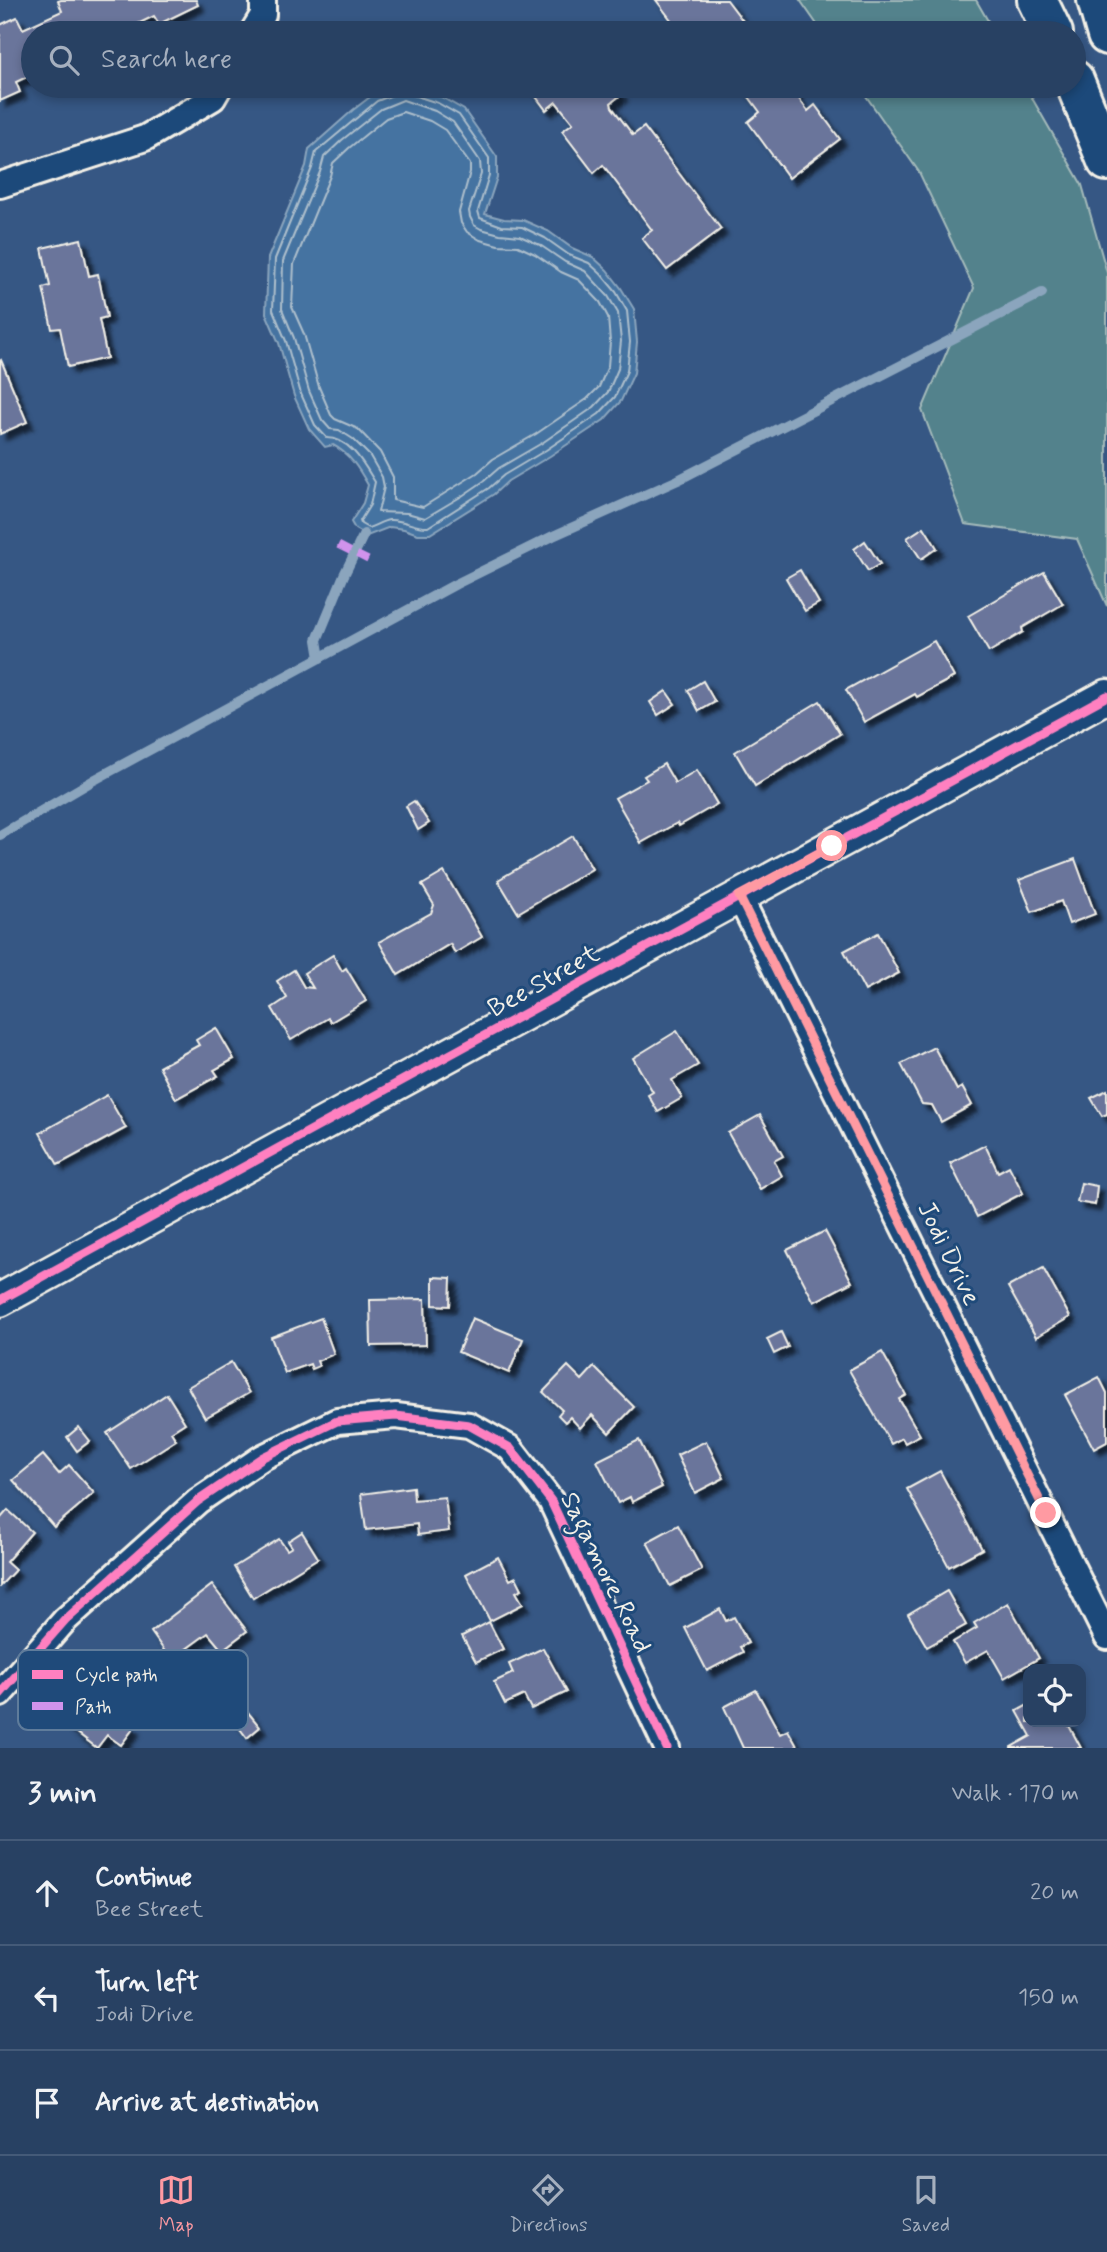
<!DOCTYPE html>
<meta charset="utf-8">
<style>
:root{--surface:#284163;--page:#344c6c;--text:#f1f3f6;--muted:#a5afbe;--line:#445a78;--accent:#ff9aa2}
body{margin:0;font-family:Mynerve,sans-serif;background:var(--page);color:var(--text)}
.controls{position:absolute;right:21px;bottom:21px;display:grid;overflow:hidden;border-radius:14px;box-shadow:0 4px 10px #0003}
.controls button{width:63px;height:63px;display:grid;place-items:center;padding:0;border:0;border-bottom:2px solid var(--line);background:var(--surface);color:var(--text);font:35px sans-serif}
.stop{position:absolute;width:21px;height:21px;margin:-16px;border:5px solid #ff9aa2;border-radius:50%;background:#fff}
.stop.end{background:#ff9aa2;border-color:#fff;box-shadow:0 2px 7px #0008}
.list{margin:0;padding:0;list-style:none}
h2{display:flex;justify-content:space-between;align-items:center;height:91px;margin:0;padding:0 28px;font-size:30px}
h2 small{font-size:23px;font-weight:400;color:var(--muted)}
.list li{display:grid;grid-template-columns:46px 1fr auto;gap:21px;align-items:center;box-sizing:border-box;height:105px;padding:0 28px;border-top:2px solid var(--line)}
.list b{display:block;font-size:26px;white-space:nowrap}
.list p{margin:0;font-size:23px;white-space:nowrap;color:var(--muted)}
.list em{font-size:23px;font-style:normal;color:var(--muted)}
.icon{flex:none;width:38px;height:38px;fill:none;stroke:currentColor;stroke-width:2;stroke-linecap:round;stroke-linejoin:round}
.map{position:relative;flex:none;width:1107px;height:1748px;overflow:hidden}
.search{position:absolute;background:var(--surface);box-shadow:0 4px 10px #0003;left:21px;right:21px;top:21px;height:77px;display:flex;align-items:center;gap:18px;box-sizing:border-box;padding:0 24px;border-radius:38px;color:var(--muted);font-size:26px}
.sheet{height:406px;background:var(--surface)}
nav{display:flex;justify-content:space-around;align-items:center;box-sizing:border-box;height:98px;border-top:2px solid var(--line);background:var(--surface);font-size:19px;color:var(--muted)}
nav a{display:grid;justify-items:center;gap:4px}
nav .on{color:var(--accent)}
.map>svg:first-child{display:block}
.green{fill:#53828c;stroke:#a4baba;stroke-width:2}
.water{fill:#4573a1;stroke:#8ba5bd;stroke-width:2}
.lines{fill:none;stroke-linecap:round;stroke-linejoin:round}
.shore{stroke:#aebfcc;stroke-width:2}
.stream{stroke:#8ba5bd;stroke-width:10}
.building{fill:#6b749b;stroke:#f4f1e8;stroke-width:2;filter:url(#shadow)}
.minor-casing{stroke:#f4f1e8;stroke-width:30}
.tertiary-casing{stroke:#f4f1e8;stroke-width:37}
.motorway-casing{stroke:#f4f1e8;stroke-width:44}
.minor{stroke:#1f4a7a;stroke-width:24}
.tertiary{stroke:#1f4a7a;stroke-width:32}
.motorway{stroke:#1f4a7a;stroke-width:38}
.quiet{stroke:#d193ec;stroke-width:7;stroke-dasharray:14 7;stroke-linecap:butt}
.cycleway-casing{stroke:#1f4a7a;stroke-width:13}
.cycleway{stroke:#ff80c0;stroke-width:9}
.route{stroke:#ff9aa2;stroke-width:9}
.labels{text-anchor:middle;stroke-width:6;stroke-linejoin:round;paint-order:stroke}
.street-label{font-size:26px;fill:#f4f1e8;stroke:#1f4a7a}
.key{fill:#1f4a7a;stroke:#5f7c9b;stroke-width:2}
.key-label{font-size:19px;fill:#f4f1e8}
</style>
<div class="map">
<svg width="1107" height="1748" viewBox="0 0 1107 1748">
<defs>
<filter id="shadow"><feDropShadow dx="6" dy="6" stdDeviation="2" flood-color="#0009"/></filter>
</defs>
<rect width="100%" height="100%" fill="#365784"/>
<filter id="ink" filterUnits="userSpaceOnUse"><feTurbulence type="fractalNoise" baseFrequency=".0143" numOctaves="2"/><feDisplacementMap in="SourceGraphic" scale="14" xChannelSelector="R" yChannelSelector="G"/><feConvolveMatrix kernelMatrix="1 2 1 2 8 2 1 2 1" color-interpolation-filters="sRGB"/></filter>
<g filter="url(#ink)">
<g class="green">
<polygon points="800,0 976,0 995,33 823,33"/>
<polygon points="859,86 1025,86 1082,185 1107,273 1107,606 1077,539 965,524 922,410 974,288 919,172"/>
</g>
<path class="water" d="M391,89h24l26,8 23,13 33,47v20l-12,37 19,5 19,1 25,11 24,17 21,9 14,13 14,18 13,21 3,33 -3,31 -13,28 -17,19 -54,36 -42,25 -14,13 -64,40h-12l-14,-5 -14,-2 -23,9 -12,-7 -4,-7 12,-19 5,-18c-9,-16 -18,-31 -35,-40l-8,2 -16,-18 -15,-33 -15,-53 -13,-30 2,-55 38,-92 3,-17 44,-39 21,-16z"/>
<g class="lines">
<g class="shore">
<path d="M398,86l-3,8 -18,7 -61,51 -4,16 -37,91 -2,51 13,31 15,53 14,31 12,13c23,0 37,26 48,44l-5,23 -10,16 1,3 7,4c7,-2 14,-7 21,-8 14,-1 26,8 39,7l61,-39 15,-13 42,-25 53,-36 16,-17 12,-26 3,-29 -3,-31 -11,-19 -15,-18 -12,-11 -20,-8 -24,-17 -23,-11 -20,-1 -22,-8 -2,-7 11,-36v-17l-30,-43 -21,-12 -25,-8 -4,-9"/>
<polygon points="403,100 435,111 453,122 480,161 481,174 469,211 470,217 474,225 481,229 500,234 520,236 540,245 565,262 585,271 608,296 618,313 621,341 618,369 608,392 594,407 542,443 499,468 484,481 462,496 425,518 407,513 378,512 384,487 382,477 370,456 353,439 339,430 330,429 322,420 309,391 294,338 282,309 283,261 320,172 324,157 342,140 381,109"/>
<polygon points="403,112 430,121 445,130 470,164 470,172 459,212 461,223 467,232 480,240 498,245 518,246 535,254 561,272 579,280 600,302 608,317 610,342 608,366 599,387 587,399 536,434 493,459 477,473 423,507 393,500 393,477 380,452 358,429 335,419 331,415 319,387 304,334 292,307 294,264 330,176 333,163 349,148 386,118"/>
</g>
<g class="stream">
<polyline points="320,658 317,640 344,575 364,534"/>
<polyline points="0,835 94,780 456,584 553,536 678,480 1042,293"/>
</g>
</g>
<g class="building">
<polygon points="61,0 196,0 198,5 159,24 154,16 119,33 33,33 33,74 16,82 20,92 0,101 0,25 17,17 23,29 62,11 58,1"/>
<polygon points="656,0 727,0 752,33 681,33"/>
<polygon points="528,86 613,86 621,95 611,103 612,107 633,135 644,127 721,229 667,270 642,238 652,230 603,165 594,173 562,131 573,123 556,102 546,110"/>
<polygon points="741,86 803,86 794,92 808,111 815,105 840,139 789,178 748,122 760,112"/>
<polygon points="81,239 89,276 98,274 107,317 99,319 107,358 68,367 60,328 52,329 43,288 50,286 42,248"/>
<polygon points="1,360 27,422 0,434 0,361"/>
<polygon points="924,527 937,548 921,559 907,538"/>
<polygon points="865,541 880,564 868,571 854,549"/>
<polygon points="800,570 819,603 805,611 786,578"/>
<polygon points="1044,572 1063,604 1022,628 1023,632 989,652 968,616"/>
<polygon points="934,641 954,677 917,697 915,694 864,722 846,690"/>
<polygon points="703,681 715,702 699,711 688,690"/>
<polygon points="666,691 675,704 658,715 650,702"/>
<polygon points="820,701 840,734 755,786 735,752"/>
<polygon points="664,764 675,783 697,770 717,804 679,826 677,823 641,843 615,798 647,780 644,776"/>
<polygon points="414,801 429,823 418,830 406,806"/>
<polygon points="573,836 592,869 518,913 498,880"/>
<polygon points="1075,859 1095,914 1069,924 1061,901 1032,912 1019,880"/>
<polygon points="444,872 482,937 455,953 450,944 398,975 379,942 431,913 434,905 422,885"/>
<polygon points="878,933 899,973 865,991 844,951"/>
<polygon points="333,955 342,971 346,968 366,1001 331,1022 328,1018 291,1040 272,1008 287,998 277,981 294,970 304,987 313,988 304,973"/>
<polygon points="216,1028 234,1059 214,1070 218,1076 176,1099 159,1067 199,1045 196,1040"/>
<polygon points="677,1031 698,1065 672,1080 682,1098 658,1112 648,1095 653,1092 633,1058"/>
<polygon points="934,1047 957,1090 962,1087 972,1105 941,1122 932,1105 922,1104 901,1064"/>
<polygon points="1107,1090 1107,1114 1102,1116 1091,1098"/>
<polygon points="107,1095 126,1128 58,1165 40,1133"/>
<polygon points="760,1115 783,1156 774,1161 782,1176 760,1189 728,1133"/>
<polygon points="985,1145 998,1172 1009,1166 1023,1193 977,1217 950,1163"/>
<polygon points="1081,1183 1097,1186 1095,1205 1077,1202"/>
<polygon points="825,1231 852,1282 814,1302 787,1250"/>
<polygon points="1043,1268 1070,1317 1036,1337 1008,1287"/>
<polygon points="433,1277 451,1278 450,1306 433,1305"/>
<polygon points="425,1299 426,1345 371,1346 370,1300"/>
<polygon points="321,1318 334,1354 317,1361 319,1366 312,1369 310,1364 285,1373 271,1337"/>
<polygon points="472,1318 523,1339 509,1373 458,1352"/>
<polygon points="781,1332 788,1347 774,1354 767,1339"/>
<polygon points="882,1352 906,1395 899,1399 920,1435 905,1443 902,1438 891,1444 849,1370"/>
<polygon points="231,1362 249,1393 205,1418 188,1387"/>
<polygon points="568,1366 582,1380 594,1367 634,1407 609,1433 592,1415 580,1428 570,1417 565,1422 558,1415 562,1410 543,1392"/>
<polygon points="1099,1377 1107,1393 1107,1442 1094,1449 1065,1395"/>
<polygon points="167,1394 185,1423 171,1432 176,1440 131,1469 107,1433"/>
<polygon points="79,1427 90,1441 77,1451 67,1437"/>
<polygon points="639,1440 662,1487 632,1502 630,1497 618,1503 597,1461"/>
<polygon points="706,1441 724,1478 695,1493 677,1455"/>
<polygon points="43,1455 59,1474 69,1465 94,1493 54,1527 13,1480"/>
<polygon points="940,1471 982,1549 949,1567 907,1489"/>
<polygon points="413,1487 414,1500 445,1497 449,1531 418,1535 417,1524 366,1530 361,1494"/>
<polygon points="8,1510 32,1532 6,1562 15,1570 0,1586 0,1519"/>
<polygon points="678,1525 702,1570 670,1586 647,1542"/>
<polygon points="302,1532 318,1558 253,1598 234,1567 279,1539 287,1550 292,1547 288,1541"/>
<polygon points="498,1557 510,1580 516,1577 522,1589 516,1592 523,1604 490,1621 466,1574"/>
<polygon points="212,1585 247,1631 222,1650 208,1633 171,1660 151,1632"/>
<polygon points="947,1591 966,1625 927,1647 908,1614"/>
<polygon points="1008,1603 1039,1658 1004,1678 988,1650 965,1663 953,1642 977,1628 974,1623"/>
<polygon points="720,1609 726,1621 734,1617 748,1643 740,1647 743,1652 707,1671 685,1628"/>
<polygon points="489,1622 503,1649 476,1662 462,1636"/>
<polygon points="543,1648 567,1692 531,1709 524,1695 505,1704 494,1682 513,1673 509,1664"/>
<polygon points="99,1685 128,1708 120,1719 133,1729 121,1745 107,1735 97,1748 67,1725"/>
<polygon points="756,1690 780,1734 788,1730 798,1748 743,1748 724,1707"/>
<polygon points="1028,1705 1028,1722 1067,1722 1081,1748 1011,1748 1011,1747 1031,1736 1017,1711"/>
<polygon points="247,1711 260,1727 247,1738 234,1721"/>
</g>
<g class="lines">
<g class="minor-casing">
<g id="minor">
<polyline points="252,33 263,15 263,0"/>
<polyline points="0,185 145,138 213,98 220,86"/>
<polyline points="739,896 1107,1637"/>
<polyline points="0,1694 65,1620 198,1501 263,1457 337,1421 396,1416 469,1425 510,1448 551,1501 667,1748"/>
</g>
</g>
<g class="tertiary-casing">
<polyline id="tertiary" points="0,1300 1107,696"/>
</g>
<g class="motorway-casing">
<g id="motorway">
<polyline points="1037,0 1053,33"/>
<polyline points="1097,0 1107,35"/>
<polyline points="1074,80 1107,161"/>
</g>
</g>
<use href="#minor" class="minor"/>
<use href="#tertiary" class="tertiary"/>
<use href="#motorway" class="motorway"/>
<polyline class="quiet" points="338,545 368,560"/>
<g class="cycleway-casing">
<g id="cycleway">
<polyline points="0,1300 1107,696"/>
<polyline points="0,1694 65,1620 198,1501 263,1457 337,1421 396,1416 469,1425 510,1448 551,1501 667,1748"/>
</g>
</g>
<use href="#cycleway" class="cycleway"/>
</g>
</g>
<g class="lines" filter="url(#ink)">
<polyline class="route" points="832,846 739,896 1046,1513"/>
</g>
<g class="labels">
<g class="street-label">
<text transform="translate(543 980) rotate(-29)" y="9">Bee Street</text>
<text transform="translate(950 1253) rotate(64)" y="9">Jodi Drive</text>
<text transform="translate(607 1572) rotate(64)" y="9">Sagamore Road</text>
</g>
</g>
<rect x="18" y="1650" width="230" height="80" rx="10" class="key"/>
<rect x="32" y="1670" width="31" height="9" fill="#ff80c0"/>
<rect x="32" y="1702" width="31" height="8" fill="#d193ec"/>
<g class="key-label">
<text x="75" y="1681">Cycle path</text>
<text x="75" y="1713">Path</text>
</g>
</svg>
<div class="controls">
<button><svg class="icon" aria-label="locate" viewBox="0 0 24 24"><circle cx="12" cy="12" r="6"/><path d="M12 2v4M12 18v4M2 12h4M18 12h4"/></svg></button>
</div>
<div class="stop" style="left:832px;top:846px"></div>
<div class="stop end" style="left:1046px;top:1513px"></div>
<div class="search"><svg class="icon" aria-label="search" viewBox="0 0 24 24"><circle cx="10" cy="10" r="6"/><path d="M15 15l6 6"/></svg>Search here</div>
</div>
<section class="sheet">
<h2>3 min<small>Walk · 170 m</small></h2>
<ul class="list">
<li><svg class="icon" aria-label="ahead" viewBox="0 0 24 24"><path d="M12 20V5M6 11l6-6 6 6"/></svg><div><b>Continue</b><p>Bee Street</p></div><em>20 m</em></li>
<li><svg class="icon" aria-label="left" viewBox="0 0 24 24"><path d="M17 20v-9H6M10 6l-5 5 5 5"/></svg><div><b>Turn left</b><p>Jodi Drive</p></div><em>150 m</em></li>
<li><svg class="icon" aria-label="arrive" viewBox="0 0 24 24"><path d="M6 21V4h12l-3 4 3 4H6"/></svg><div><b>Arrive at destination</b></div></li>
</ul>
</section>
<nav>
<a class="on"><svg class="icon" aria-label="map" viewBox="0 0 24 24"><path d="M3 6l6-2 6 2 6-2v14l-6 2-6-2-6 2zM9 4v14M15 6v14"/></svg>Map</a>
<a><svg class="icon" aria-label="directions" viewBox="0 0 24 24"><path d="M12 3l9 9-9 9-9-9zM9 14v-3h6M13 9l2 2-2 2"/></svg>Directions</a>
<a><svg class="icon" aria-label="saved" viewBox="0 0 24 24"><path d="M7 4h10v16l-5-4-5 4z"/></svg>Saved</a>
</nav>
